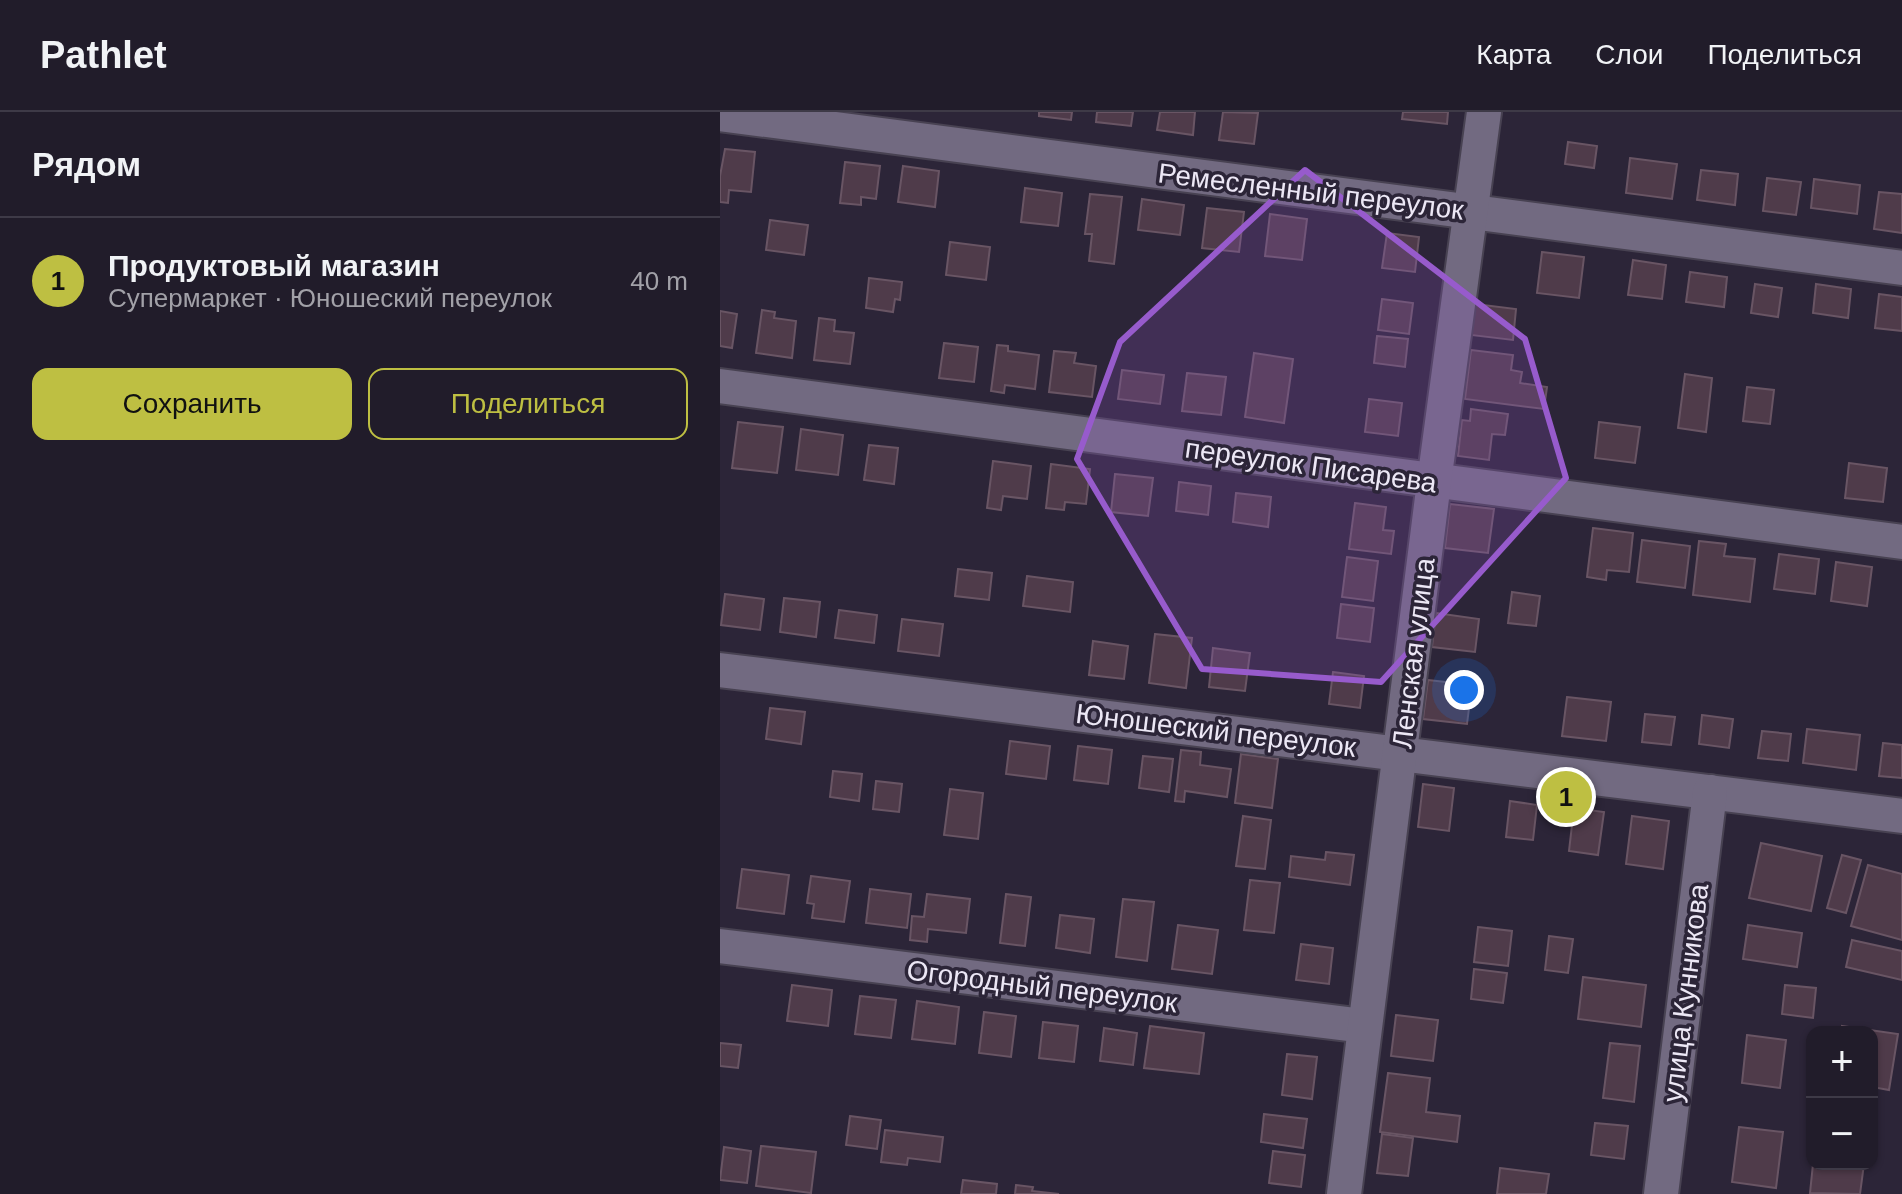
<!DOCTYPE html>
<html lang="ru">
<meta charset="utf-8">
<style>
:root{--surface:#211c2a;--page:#292532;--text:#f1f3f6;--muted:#a2a1a8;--line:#3e3a47;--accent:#bebf42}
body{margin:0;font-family:Arial,sans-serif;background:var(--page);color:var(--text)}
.controls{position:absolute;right:24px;bottom:24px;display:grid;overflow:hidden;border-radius:16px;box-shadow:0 2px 6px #0004}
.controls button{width:72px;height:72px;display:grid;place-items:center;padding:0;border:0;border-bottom:2px solid var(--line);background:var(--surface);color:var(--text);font:40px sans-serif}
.you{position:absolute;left:744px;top:578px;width:28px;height:28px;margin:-20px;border:6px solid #fff;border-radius:50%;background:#1a73e8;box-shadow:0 0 0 12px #1a73e833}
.badge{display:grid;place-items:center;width:52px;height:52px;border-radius:50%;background:var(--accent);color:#111;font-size:26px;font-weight:700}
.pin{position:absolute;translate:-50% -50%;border:4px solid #fff;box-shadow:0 2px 8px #0006}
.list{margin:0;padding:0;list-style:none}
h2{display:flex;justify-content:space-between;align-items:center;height:104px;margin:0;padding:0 32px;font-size:34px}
h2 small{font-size:26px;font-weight:400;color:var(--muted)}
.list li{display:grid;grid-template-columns:52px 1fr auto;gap:24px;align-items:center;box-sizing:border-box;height:128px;padding:0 32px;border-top:2px solid var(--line)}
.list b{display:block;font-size:30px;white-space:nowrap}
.list p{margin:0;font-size:26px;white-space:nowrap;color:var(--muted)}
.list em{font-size:26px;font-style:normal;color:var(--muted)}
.actions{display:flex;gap:16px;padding:24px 32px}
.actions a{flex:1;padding:18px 0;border:2px solid var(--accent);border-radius:16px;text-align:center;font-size:28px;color:var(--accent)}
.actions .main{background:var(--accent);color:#111}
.map{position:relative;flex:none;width:1182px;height:1082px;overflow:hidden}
header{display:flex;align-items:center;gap:48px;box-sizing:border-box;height:112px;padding:0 40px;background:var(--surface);border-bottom:2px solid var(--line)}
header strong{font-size:38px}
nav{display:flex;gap:44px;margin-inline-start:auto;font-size:28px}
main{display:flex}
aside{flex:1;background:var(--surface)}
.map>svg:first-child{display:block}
.building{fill:#4f3b4a;stroke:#695564;stroke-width:2}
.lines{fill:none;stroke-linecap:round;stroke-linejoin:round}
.minor-casing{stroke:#484252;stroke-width:38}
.minor{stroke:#726a81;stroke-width:34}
.marked{fill:#975bcc;fill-opacity:0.2;stroke:#975bcc;stroke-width:6;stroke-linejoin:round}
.labels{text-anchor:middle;stroke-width:7;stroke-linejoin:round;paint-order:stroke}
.street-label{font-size:28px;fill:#ece7f5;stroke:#2c2538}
</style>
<header>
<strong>Pathlet</strong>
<nav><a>Карта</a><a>Слои</a><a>Поделиться</a></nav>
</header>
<main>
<aside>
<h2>Рядом<small></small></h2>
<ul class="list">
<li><span class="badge">1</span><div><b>Продуктовый магазин</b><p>Супермаркет · Юношеский переулок</p></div><em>40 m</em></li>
</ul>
<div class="actions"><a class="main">Сохранить</a><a>Поделиться</a></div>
</aside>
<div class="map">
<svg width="1182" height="1082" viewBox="0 0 1182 1082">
<rect width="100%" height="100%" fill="#2c2538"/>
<g class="building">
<polygon points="319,0 352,0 351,8 319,4"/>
<polygon points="377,0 413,0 411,14 376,10"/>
<polygon points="440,0 475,0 473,23 437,18"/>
<polygon points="503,0 538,1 534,32 499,28"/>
<polygon points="683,0 728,0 727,12 682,7"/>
<polygon points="848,30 877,34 874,56 845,52"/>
<polygon points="5,37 35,40 31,80 9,78 8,91 0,90 0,64"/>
<polygon points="910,46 957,52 952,87 906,81"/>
<polygon points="125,50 160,54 156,87 141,85 141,93 120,91"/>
<polygon points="183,54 219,59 215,95 178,90"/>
<polygon points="981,58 1018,62 1015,93 977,88"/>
<polygon points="1047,66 1081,70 1076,103 1043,99"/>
<polygon points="1094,67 1140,73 1137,102 1091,96"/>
<polygon points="305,76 342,81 338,114 301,110"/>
<polygon points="1159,80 1182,82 1182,121 1154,117"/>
<polygon points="370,82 402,85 394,152 369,149 372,122 365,122"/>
<polygon points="422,87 464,93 460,123 418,118"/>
<polygon points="487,96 524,100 519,140 482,136"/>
<polygon points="550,102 587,107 582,148 545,144"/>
<polygon points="50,108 88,113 84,143 46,138"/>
<polygon points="667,121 699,125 695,160 662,156"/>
<polygon points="230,130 270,135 266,168 226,163"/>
<polygon points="822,140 864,145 859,186 817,181"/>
<polygon points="913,148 946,153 942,187 908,183"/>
<polygon points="970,160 1007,165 1004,195 966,190"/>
<polygon points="149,166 182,170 180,188 175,187 173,200 146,196"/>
<polygon points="1035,172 1062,176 1058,205 1031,201"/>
<polygon points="1096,172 1131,177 1128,206 1093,201"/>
<polygon points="1159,182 1182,185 1182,219 1155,216"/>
<polygon points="662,187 693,191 689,222 658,218"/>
<polygon points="755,192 796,197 793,228 751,223"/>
<polygon points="42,198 55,200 54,206 76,209 72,246 36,241"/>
<polygon points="0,199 17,202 12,236 0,234"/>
<polygon points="99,206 115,208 114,219 134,221 130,252 94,248"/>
<polygon points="657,224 688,227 685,255 654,251"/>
<polygon points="224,231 258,235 254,270 219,266"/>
<polygon points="277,233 288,234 288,239 319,243 315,277 285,273 284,281 271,279"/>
<polygon points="751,238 793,243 791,258 802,260 800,271 827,275 824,297 745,287"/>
<polygon points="334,239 356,241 354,251 376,254 372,285 329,280"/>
<polygon points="534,241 573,247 564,311 525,305"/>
<polygon points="402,258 444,263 440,292 398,287"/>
<polygon points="467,261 506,265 501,303 462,299"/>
<polygon points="965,262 992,266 986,320 958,316"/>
<polygon points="1027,275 1054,278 1050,312 1023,309"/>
<polygon points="649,287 682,291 678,324 645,320"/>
<polygon points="751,297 788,302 785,323 772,322 769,348 738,344 742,308 750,309"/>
<polygon points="18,310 63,315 57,361 12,356"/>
<polygon points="879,310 920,315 915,351 875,346"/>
<polygon points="81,317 123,323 118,363 76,358"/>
<polygon points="149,333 178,336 174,372 144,368"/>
<polygon points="273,349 311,354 307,387 283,384 281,398 267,396"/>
<polygon points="1129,351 1167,356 1163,390 1125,386"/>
<polygon points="331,352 370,357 366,392 345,390 344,398 326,396"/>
<polygon points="395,362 433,366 428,404 391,400"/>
<polygon points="459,370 491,374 488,403 456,399"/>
<polygon points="516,381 551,385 548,415 513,410"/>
<polygon points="635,391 666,395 663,418 674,419 671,442 629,437"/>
<polygon points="730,392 774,397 768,441 725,436"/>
<polygon points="873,416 913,421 909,460 887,458 886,468 867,465"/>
<polygon points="922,428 970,434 965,476 917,470"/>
<polygon points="979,429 1006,432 1004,444 1035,447 1030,490 973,483"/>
<polygon points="1059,442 1099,447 1095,482 1054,477"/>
<polygon points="627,445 658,449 653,489 622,485"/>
<polygon points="1116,450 1152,455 1147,494 1111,489"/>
<polygon points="238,457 272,461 269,488 235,484"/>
<polygon points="307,464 353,470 350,500 303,494"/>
<polygon points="792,480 820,484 816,514 788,511"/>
<polygon points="5,482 44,487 40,518 1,513"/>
<polygon points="64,486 100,490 96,525 60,520"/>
<polygon points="621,492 654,496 650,530 617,526"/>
<polygon points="119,498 157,503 154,531 115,526"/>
<polygon points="716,501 759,507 755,540 712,535"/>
<polygon points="182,507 223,512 219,544 178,539"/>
<polygon points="435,522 472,526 466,576 429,571"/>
<polygon points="373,529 408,534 404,567 369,563"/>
<polygon points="493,536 530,541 525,579 489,575"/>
<polygon points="613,560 644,564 640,596 609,592"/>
<polygon points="708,568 752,573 747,612 703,607"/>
<polygon points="847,585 891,590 886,629 842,624"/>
<polygon points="50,596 85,600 81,632 46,627"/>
<polygon points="925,602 955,605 951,633 922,630"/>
<polygon points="982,603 1013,607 1009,636 979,632"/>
<polygon points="1087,617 1140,623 1136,658 1083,651"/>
<polygon points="1042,619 1071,622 1068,649 1038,646"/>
<polygon points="290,629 330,634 326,667 286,662"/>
<polygon points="1163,631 1182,633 1182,666 1159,664"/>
<polygon points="358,634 392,638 388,672 354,668"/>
<polygon points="461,638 481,640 480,653 511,657 507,685 465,679 464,690 455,689"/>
<polygon points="521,642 558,647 552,696 515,691"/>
<polygon points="423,644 453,647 449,680 419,676"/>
<polygon points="113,659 142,662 139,689 110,685"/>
<polygon points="156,669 182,672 179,700 153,697"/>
<polygon points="703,672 734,676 729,719 698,715"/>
<polygon points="230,677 263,681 258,727 224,723"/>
<polygon points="790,689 817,693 813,728 786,725"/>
<polygon points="854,696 884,700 878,743 849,739"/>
<polygon points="523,704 551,708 545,757 516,754"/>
<polygon points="912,704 949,709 943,757 906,752"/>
<polygon points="1041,731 1102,744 1091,799 1029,786"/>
<polygon points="606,740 634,743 630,773 569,765 571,744 605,748"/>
<polygon points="1122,743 1141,748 1126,801 1107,796"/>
<polygon points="1148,753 1182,762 1182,828 1131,814"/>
<polygon points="22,757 69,763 64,802 17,796"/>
<polygon points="91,764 130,769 124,810 92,806 94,792 87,791"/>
<polygon points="530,768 560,771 554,821 524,818"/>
<polygon points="150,777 191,782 187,816 146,811"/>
<polygon points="207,782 250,787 246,821 208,817 207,830 190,828 192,804 204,805"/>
<polygon points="286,782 311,785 305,834 280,831"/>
<polygon points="403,787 434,790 427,849 396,845"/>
<polygon points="340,803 374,807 370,841 336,836"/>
<polygon points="458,813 498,818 492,862 452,857"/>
<polygon points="1028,813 1082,821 1077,855 1023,847"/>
<polygon points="758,815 792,819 788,854 754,850"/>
<polygon points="829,824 853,827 848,861 825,858"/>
<polygon points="1132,828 1182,839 1182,868 1126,855"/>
<polygon points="581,832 613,836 609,872 576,868"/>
<polygon points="754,857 787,861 783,891 751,887"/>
<polygon points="863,865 926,873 921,915 858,907"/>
<polygon points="72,873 112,878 108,914 67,909"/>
<polygon points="1065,873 1096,876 1093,906 1062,902"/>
<polygon points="140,884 176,888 171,926 135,922"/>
<polygon points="197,889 239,895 235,932 192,927"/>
<polygon points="264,900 296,904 291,945 259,941"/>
<polygon points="676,903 718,908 713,949 671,944"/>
<polygon points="323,910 358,914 354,950 319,946"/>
<polygon points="430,914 484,921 479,962 424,956"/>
<polygon points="1122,914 1178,922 1169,978 1152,975 1152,920 1121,920"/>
<polygon points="384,916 417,921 413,953 380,949"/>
<polygon points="1027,923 1066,928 1060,976 1022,971"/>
<polygon points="0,931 21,933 18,956 0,954"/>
<polygon points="890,931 920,934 914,990 883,986"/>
<polygon points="567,942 597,945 592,987 562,983"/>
<polygon points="668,961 710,966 706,1000 740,1004 737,1030 660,1020"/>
<polygon points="544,1002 587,1007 583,1036 541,1030"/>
<polygon points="130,1004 161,1008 157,1037 126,1033"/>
<polygon points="875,1011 908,1014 904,1047 871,1043"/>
<polygon points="1019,1015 1063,1020 1056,1076 1012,1070"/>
<polygon points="165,1018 223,1025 220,1050 188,1046 187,1053 161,1050"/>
<polygon points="662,1022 693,1026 688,1064 657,1061"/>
<polygon points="41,1034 96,1040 91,1081 36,1074"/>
<polygon points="4,1035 31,1039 27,1071 0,1068"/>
<polygon points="553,1039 585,1043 581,1075 549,1071"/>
<polygon points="1093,1052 1144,1052 1140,1082 1090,1081"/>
<polygon points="780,1056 829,1062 826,1082 777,1082"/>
<polygon points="243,1068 277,1072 276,1082 241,1082"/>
<polygon points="296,1073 313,1075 312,1079 339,1082 295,1082"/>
</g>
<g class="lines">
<g class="minor-casing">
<g id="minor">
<polyline points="0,2 1182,156"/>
<polyline points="0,274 1182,430"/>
<polyline points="0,558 1182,704"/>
<polyline points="0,834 644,914"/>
<polyline points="624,1082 714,370 764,0"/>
<polyline points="941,1082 990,680"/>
</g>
</g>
<use href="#minor" class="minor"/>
</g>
<path class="marked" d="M585,58l220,169 41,139 -185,204 -179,-13 -125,-210 43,-117z"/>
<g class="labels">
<g class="street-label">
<text transform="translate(591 79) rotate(7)" y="10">Ремесленный переулок</text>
<text transform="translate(591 353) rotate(8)" y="10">переулок Писарева</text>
<text transform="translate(693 541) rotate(-83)" y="10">Ленская улица</text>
<text transform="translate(496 618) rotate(7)" y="10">Юношеский переулок</text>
<text transform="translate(322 874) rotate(7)" y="10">Огородный переулок</text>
<text transform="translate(965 881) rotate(-83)" y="10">улица Кунникова</text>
</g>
</g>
</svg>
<div class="controls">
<button>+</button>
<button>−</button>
</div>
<div class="you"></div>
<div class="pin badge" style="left:846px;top:685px">1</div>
</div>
</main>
